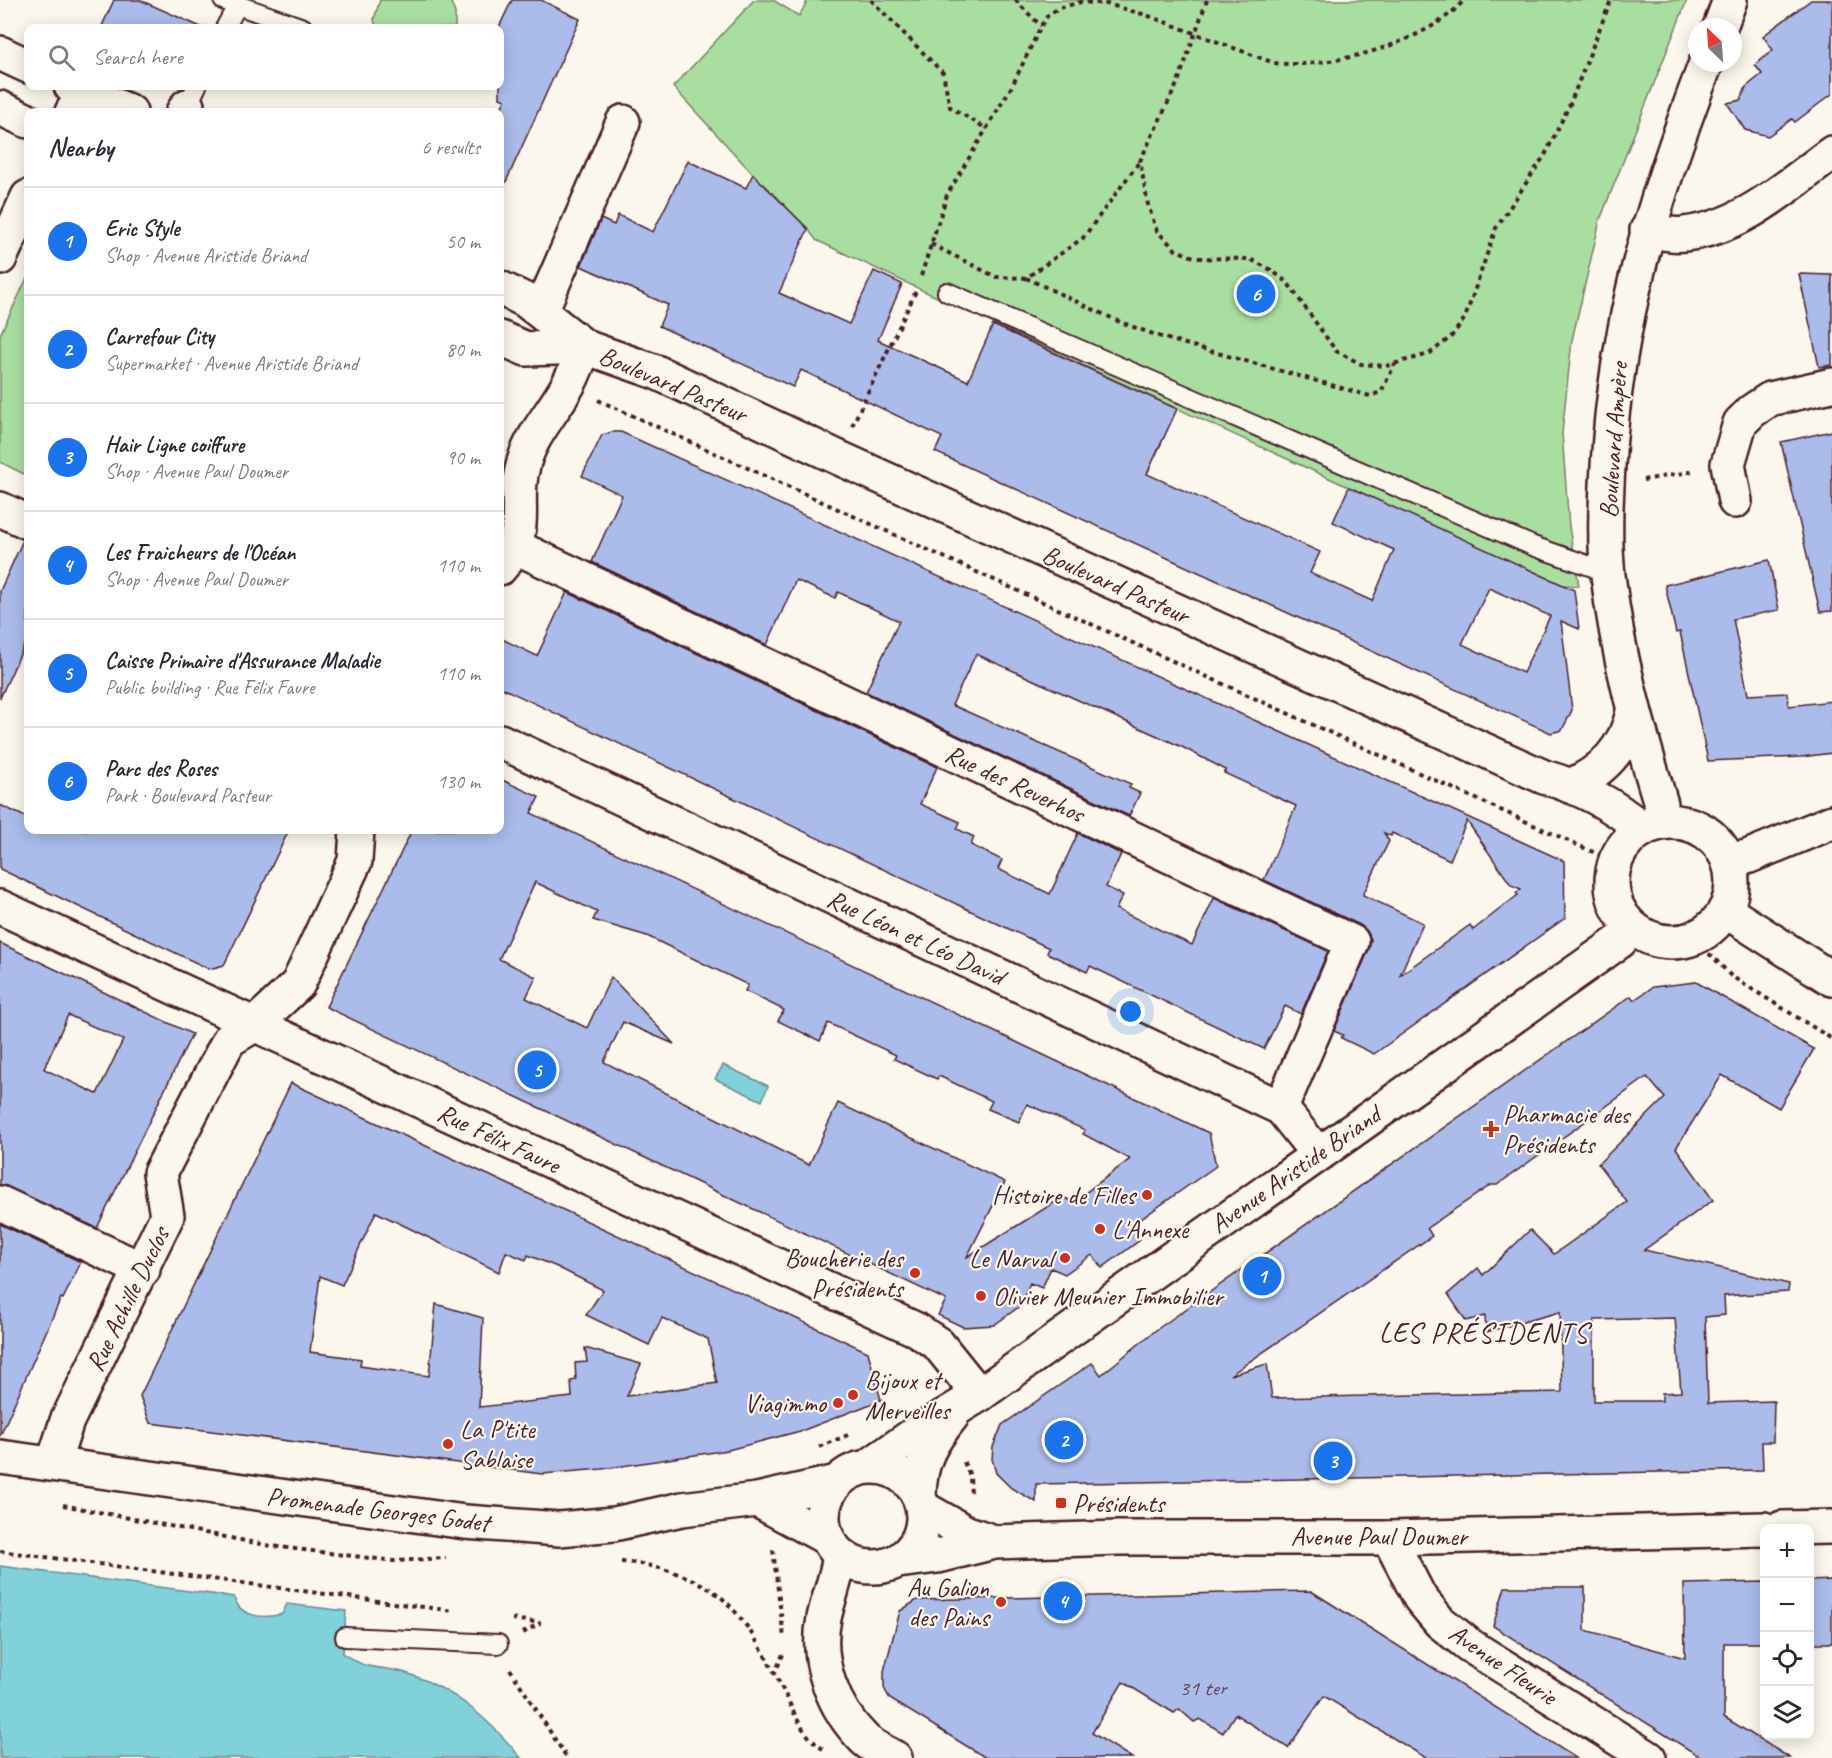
<!DOCTYPE html>
<meta charset="utf-8">
<style>
:root{--surface:#fff;--page:#f2f2f3;--text:#2b2b33;--muted:#7c7c81;--line:#e1e1e2;--accent:#1a73e8}
body{margin:0;font-family:Caveat,sans-serif;background:var(--page);color:var(--text)}
.controls{position:absolute;right:18px;bottom:18px;display:grid;overflow:hidden;border-radius:12px;box-shadow:0 3px 15px #0003}
.controls button{width:54px;height:54px;display:grid;place-items:center;padding:0;border:0;border-bottom:2px solid var(--line);background:var(--surface);color:var(--text);font:30px sans-serif}
.compass{position:absolute;left:1688px;top:18px;width:54px;height:54px;border-radius:50%;background:var(--surface);box-shadow:0 3px 15px #0003;rotate:335deg}
.you{position:absolute;left:1131px;top:1012px;width:21px;height:21px;margin:-15px;border:4px solid #fff;border-radius:50%;background:#1a73e8;box-shadow:0 0 0 9px #1a73e833}
.badge{display:grid;place-items:center;width:39px;height:39px;border-radius:50%;background:var(--accent);color:#fff;font-size:20px;font-weight:700}
.pin{position:absolute;translate:-50% -50%;border:3px solid #fff;box-shadow:0 2px 6px #0006}
.list{margin:0;padding:0;list-style:none}
h2{display:flex;justify-content:space-between;align-items:center;height:78px;margin:0;padding:0 24px;font-size:26px}
h2 small{font-size:20px;font-weight:400;color:var(--muted)}
.list li{display:grid;grid-template-columns:39px 1fr auto;gap:18px;align-items:center;box-sizing:border-box;height:108px;padding:0 24px;border-top:2px solid var(--line)}
.list b{display:block;font-size:22px;white-space:nowrap}
.list p{margin:0;font-size:20px;white-space:nowrap;color:var(--muted)}
.list em{font-size:20px;font-style:normal;color:var(--muted)}
.icon{flex:none;width:33px;height:33px;fill:none;stroke:currentColor;stroke-width:2;stroke-linecap:round;stroke-linejoin:round}
.map{position:relative;flex:none;width:1832px;height:1758px;overflow:hidden}
.search{position:absolute;background:var(--surface);box-shadow:0 3px 15px #0003;left:24px;top:24px;width:480px;height:66px;display:flex;align-items:center;gap:15px;box-sizing:border-box;padding:0 21px;border-radius:12px;color:var(--muted);font-size:22px}
.panel{position:absolute;background:var(--surface);box-shadow:0 3px 15px #0003;left:24px;top:108px;width:480px;height:726px;border-radius:12px}
.map>svg:first-child{display:block}
.green{fill:#a9dea1;stroke:#7a7e66;stroke-width:1.5}
.water{fill:#80d1d9;stroke:#6a8a93;stroke-width:1.5}
.building{fill:#abbceb;stroke:#4a1f2b;stroke-width:1.5;fill-rule:evenodd}
.lines{fill:none;stroke-linecap:round;stroke-linejoin:round}
.service-casing{stroke:#4a1f2b;stroke-width:22}
.minor-casing{stroke:#4a1f2b;stroke-width:38}
.tertiary-casing{stroke:#4a1f2b;stroke-width:38}
.path{stroke:#4a1f2b;stroke-width:4;stroke-dasharray:4.5 4.5;stroke-linecap:butt}
.service{stroke:#fbf7ec;stroke-width:18}
.minor{stroke:#fbf7ec;stroke-width:33}
.tertiary{stroke:#fbf7ec;stroke-width:33}
.poi-dot{fill:#c8321e;stroke:#fbf7ec;stroke-width:2}
.labels{text-anchor:middle;stroke-width:4.5;stroke-linejoin:round;paint-order:stroke}
.number-label{font-size:22px;fill:#62465b}
.street-label{font-size:26px;fill:#4a1f2b;stroke:#fbf7ec}
.poi-label{font-size:26px;fill:#4a1f2b;stroke:#fbf7ec;text-anchor:start}
.quarter-label{font-size:28px;letter-spacing:1.5px;fill:#4a1f2b;stroke:#fbf7ec}
</style>
<div class="map">
<svg width="1832" height="1758" viewBox="0 0 1832 1758">
<rect width="100%" height="100%" fill="#fbf7ec"/>
<filter id="ink" filterUnits="userSpaceOnUse"><feTurbulence type="fractalNoise" baseFrequency=".0167" numOctaves="2"/><feDisplacementMap in="SourceGraphic" scale="12" xChannelSelector="R" yChannelSelector="G"/><feConvolveMatrix kernelMatrix="1 2 1 2 8 2 1 2 1" color-interpolation-filters="sRGB"/></filter>
<g filter="url(#ink)">
<g class="green">
<polygon points="380,0 450,0 455,13 455,28 376,28 374,19"/>
<path d="M754,0h19l26,16 9,-16h879l-87,220 -28,120 -10,93 7,94 10,59 -16,-1c-249,-114 -500,-227 -747,-345l-8,-11 -55,-55 -80,-87z"/>
<polygon points="28,276 28,476 0,462 0,335"/>
</g>
<g class="water">
<polygon points="723,1065 768,1086 762,1101 715,1079"/>
<path d="M0,1566l234,31c5,20 30,22 48,17l5,-10 59,7 -3,43c8,4 16,10 25,12 13,3 28,3 41,8 47,16 81,46 112,84h-521z"/>
</g>
<g class="building">
<polygon points="114,0 140,0 203,28 101,28"/>
<polygon points="512,0 541,0 580,19 500,195 500,111 505,100 500,98 500,25"/>
<polygon points="1811,0 1832,0 1832,94 1795,122 1792,119 1768,136 1745,130 1727,103 1741,100 1746,87 1762,74 1755,65 1773,50 1763,36"/>
<path d="M688,161l58,27 7,-14 55,55 -29,64 70,31 25,-53 28,13 -24,56 90,41 25,-56 184,84 -30,65 173,78 -10,21 62,28 22,-51 -61,-28 16,-35 225,103 5,39 -18,-8 11,89 -10,20 -11,3 -616,-281 7,-15 -141,-67 -8,17 -134,-61 9,-21 -87,-39 20,-47 13,6 4,-10 35,17zM1489,588l61,28 -27,57 -61,-29z"/>
<polygon points="1799,274 1832,275 1832,365 1819,367"/>
<polygon points="1832,431 1832,611 1820,612 1781,442"/>
<path d="M612,432h9l943,429 1,57 -191,136 -33,-16 2,-3 -9,-4 35,-82 2,-10 -4,-8 -7,-6 -96,-45 32,-74 -72,-33 2,-3 -44,-23 -206,-93 -24,51 179,79 -2,4 11,5 -11,23 -263,-124 33,-71 -61,-29 -3,6 -39,-18 -29,65 -175,-83 30,-67 -40,-19 20,-41zM1467,821l44,64 10,4 -5,4 2,2 -45,35 -3,-5 -70,50 23,-52 -60,-28 26,-54 -5,-8 7,3 1,-3 58,27z"/>
<polygon points="23,540 28,541 28,637 0,698 0,591"/>
<polygon points="1769,560 1779,610 1733,619 1748,695 1787,693 1789,706 1832,701 1832,753 1801,757 1708,761 1680,632 1676,633 1665,585"/>
<polygon points="567,592 937,767 920,804 960,822 957,829 974,837 971,845 1002,860 998,869 1050,894 1078,833 1121,854 1106,887 1123,895 1116,909 1192,945 1214,898 1328,951 1301,1014 1285,1006 1264,1049 1090,966 1087,972 1047,953 1049,948 500,687 500,638 537,656"/>
<path d="M500,779l39,18 -8,16 678,320 7,33 -85,60 9,14 -38,28 -10,-13 -27,19 -14,-6 -9,20 -12,-5 -10,23 -26,19 -31,2 -25,-12 8,-15 -620,-293 86,-177h88zM535,882l62,30 -4,8 54,16 101,49 -3,6 39,19 -6,11 42,20 8,-18 68,32 -2,4 43,20 2,-3 53,25 -4,8 31,13 8,-18 58,26 -2,4 47,25 -57,43 -10,-5 -96,60 38,-75 -167,-79 -29,62 -205,-103 19,-40 51,22 -63,-67 -24,51 -61,-30 10,-21 -37,-18z"/>
<polygon points="0,805 28,818 28,830 289,830 224,965 209,969 0,869"/>
<path d="M0,943l192,91 -95,194 -97,-43zM68,1015l55,25 -26,54 -53,-25z"/>
<path d="M1696,982l118,67 -35,59 -57,-33 -46,73 37,52 -69,50 145,34 -1,8 -64,4 1,19 -20,2 3,86 66,-2 -1,41h-11l1,28 -727,14v18l-25,-14 -15,-15 -4,-14 1,-12 9,-22 90,-62 9,12 55,-45 475,-334 3,4 19,-13zM1647,1077l18,21 -67,66 29,38 -73,52 -24,-24 -47,45 -5,-7 -30,26 18,27 19,-5 1,16 74,-20 2,80 -290,6 -5,-34 -37,11 202,-139 -5,-8 64,-43h6zM1675,1318l6,74 -19,1v8h-68v-81z"/>
<path d="M291,1083l577,269 13,48 -77,30 -76,20 -126,19 -60,5 -392,-51 -10,-27zM376,1212l123,60 7,-20 20,8 2,-5 29,12 46,23 -17,25 63,30 13,-27 46,21 9,44 -90,13 14,-32 -56,-16 2,14 -12,1 1,17 -5,1 1,16 -93,10 4,-89 -47,-14 -7,72 -69,-10 1,-7 -51,-7 10,-76 22,9z"/>
<polygon points="0,1224 81,1262 63,1299 61,1298 0,1436"/>
<polygon points="1832,1580 1832,1643 1809,1643 1809,1581"/>
<polygon points="1764,1582 1764,1643 1724,1643 1724,1717 1790,1758 1702,1758 1493,1626 1505,1587 1585,1587 1585,1630 1685,1658 1684,1584"/>
<polygon points="1311,1591 1576,1758 1426,1758 1324,1696 1288,1748 1235,1714 1223,1733 1200,1719 1194,1722 1179,1709 1174,1713 1123,1682 1092,1733 1132,1758 986,1758 890,1699 884,1688 884,1671 900,1611 917,1600"/>
</g>
<g class="lines">
<g class="service-casing">
<g id="service">
<polyline points="223,0 303,28"/>
<polyline points="225,28 237,6"/>
<polyline points="187,106 197,86"/>
<polyline points="947,292 1533,546 1607,572"/>
<polyline points="345,1637 498,1644"/>
</g>
</g>
<g class="minor-casing">
<g id="minor">
<polyline points="72,112 86,92"/>
<polyline points="183,112 187,106"/>
<path d="M1647,230c11,2 25,6 37,4 58,-6 103,-48 148,-81"/>
<polyline points="0,258 28,197"/>
<polyline points="541,311 623,122"/>
<polyline points="1735,501 1728,464 1740,423 1752,411 1770,399 1832,385"/>
<polyline points="0,509 28,522"/>
<polyline points="516,547 1352,942 1281,1108"/>
<path d="M500,568c33,-37 11,-64 24,-106 7,-26 31,-53 44,-77 7,-12 11,-26 17,-38"/>
<polyline points="500,741 1281,1108 1317,1153"/>
<path d="M1570,786c34,-15 55,-38 63,-74"/>
<polyline points="1729,860 1747,857 1832,822"/>
<polyline points="0,907 917,1330 938,1344 979,1395"/>
<polyline points="0,1203 143,1270"/>
<polyline points="53,1464 67,1421 167,1216 160,1173 229,1040 254,1025 298,984 355,861 357,830"/>
<polyline points="1389,1538 1420,1598 1440,1622 1469,1645 1649,1758"/>
</g>
</g>
<g class="tertiary-casing">
<g id="tertiary">
<polyline points="1720,27 1730,0"/>
<polyline points="0,53 28,66"/>
<polyline points="71,86 130,112"/>
<polyline points="0,108 28,121"/>
<path d="M500,288l25,12 60,47 71,25 181,85 707,320c36,10 70,28 98,52"/>
<polyline points="500,338 526,349 585,347"/>
<circle cx="1672" cy="882" r="60"/>
<path d="M1659,823l2,-19c-23,-76 -44,-150 -53,-229 -4,-36 -2,-73 0,-109 8,-146 46,-268 98,-403"/>
<polyline points="1726,911 1832,979"/>
<polyline points="0,1457 465,1522 559,1529 614,1524 682,1509 757,1500 837,1482"/>
<polyline points="869,1466 916,1433 979,1395 1620,941 1631,927"/>
<circle cx="873" cy="1517" r="50"/>
<path d="M919,1494c1,-34 12,-52 33,-78"/>
<polyline points="757,1500 827,1538"/>
<polyline points="923,1508 967,1533 994,1542"/>
<polyline points="1782,1528 1832,1527"/>
<path d="M840,1555c-3,22 -11,41 -16,63 -9,44 9,90 40,121 8,8 21,13 31,19"/>
<polyline points="898,1561 938,1556 994,1542 1119,1538 1389,1538 1764,1529"/>
</g>
</g>
<g class="path">
<polyline points="871,0 943,73 950,107 987,129"/>
<polyline points="1015,0 1041,26"/>
<polyline points="1207,0 1178,82 1140,161 1148,205 1157,231 1176,250 1196,258 1250,259 1271,270 1287,282 1336,351 1361,364 1386,366 1429,354 1451,337 1465,318 1496,228 1545,155 1570,104 1611,0"/>
<polyline points="931,244 996,277 1026,278 1083,238 1140,161"/>
<path d="M921,276l26,-81 65,-109 29,-60 7,-11 11,-7 22,-6 26,2 39,11 128,48c53,7 155,-20 190,-63"/>
<polyline points="1026,278 1120,322 1164,338 1370,396 1381,392 1395,364"/>
<polyline points="598,400 1604,857 1613,868"/>
<polyline points="852,426 917,289"/>
<polyline points="1643,480 1695,471"/>
<polyline points="1685,941 1712,956 1731,976 1832,1039"/>
<polyline points="819,1447 848,1435"/>
<polyline points="964,1462 970,1476 971,1495"/>
<polyline points="63,1505 271,1546 394,1561 446,1558"/>
<polyline points="773,1550 784,1638"/>
<polyline points="0,1551 454,1611"/>
<path d="M621,1562c32,1 82,16 105,40 24,23 42,58 57,88 11,21 18,45 40,59"/>
<polyline points="512,1619 541,1623"/>
<polyline points="523,1633 540,1623"/>
<polyline points="510,1669 567,1758"/>
<polyline points="774,1675 784,1652"/>
</g>
<use href="#service" class="service"/>
<use href="#minor" class="minor"/>
<use href="#tertiary" class="tertiary"/>
</g>
</g>
<g class="poi-dot">
<path d="M1488 1120h6v6h6v6h-6v6h-6v-6h-6v-6h6z"/>
<circle cx="1147" cy="1195" r="6"/>
<circle cx="1100" cy="1229" r="6"/>
<circle cx="1065" cy="1258" r="6"/>
<circle cx="915" cy="1273" r="6"/>
<circle cx="981" cy="1296" r="6"/>
<circle cx="853" cy="1395" r="6"/>
<circle cx="838" cy="1403" r="6"/>
<circle cx="448" cy="1444" r="6"/>
<rect x="1055" y="1497" width="12" height="12" rx="3"/>
<circle cx="1001" cy="1602" r="6"/>
</g>
<g class="labels">
<g class="number-label">
<text x="1203" y="1695">31 ter</text>
</g>
<g class="street-label">
<text transform="translate(673 384) rotate(23)" y="9">Boulevard Pasteur</text>
<text transform="translate(1613 440) rotate(-86)" y="9">Boulevard Ampère</text>
<text transform="translate(1116 584) rotate(24)" y="9">Boulevard Pasteur</text>
<text transform="translate(1015 783) rotate(25)" y="9">Rue des Reverhos</text>
<text transform="translate(916 937) rotate(25)" y="9">Rue Léon et Léo David</text>
<text transform="translate(499 1138) rotate(25)" y="9">Rue Félix Faure</text>
<text transform="translate(1295 1169) rotate(-35)" y="9">Avenue Aristide Briand</text>
<text transform="translate(127 1299) rotate(-64)" y="9">Rue Achille Duclos</text>
<text transform="translate(378 1509) rotate(7)" y="9">Promenade Georges Godet</text>
<text x="1379" y="1545">Avenue Paul Doumer</text>
<text transform="translate(1503 1664) rotate(34)" y="9">Avenue Fleurie</text>
</g>
<g class="poi-label">
<text x="1503" y="1123">Pharmacie des<tspan x="1503" dy="30">Présidents</tspan></text>
<text x="1135" y="1204" text-anchor="end">Histoire de Filles</text>
<text x="1112" y="1238">L'Annexe</text>
<text x="903" y="1267" text-anchor="end">Boucherie des<tspan x="903" dy="30">Présidents</tspan></text>
<text x="1053" y="1267" text-anchor="end">Le Narval</text>
<text x="993" y="1305">Olivier Meunier Immobilier</text>
<text x="865" y="1389">Bijoux et<tspan x="865" dy="30">Merveilles</tspan></text>
<text x="826" y="1412" text-anchor="end">Viagimmo</text>
<text x="460" y="1438">La P'tite<tspan x="460" dy="30">Sablaise</tspan></text>
<text x="1073" y="1512">Présidents</text>
<text x="989" y="1596" text-anchor="end">Au Galion<tspan x="989" dy="30">des Pains</tspan></text>
</g>
<g class="quarter-label">
<text x="1484" y="1342">LES PRÉSIDENTS</text>
</g>
</g>
</svg>
<div class="controls">
<button>+</button>
<button>−</button>
<button><svg class="icon" aria-label="locate" viewBox="0 0 24 24"><circle cx="12" cy="12" r="6"/><path d="M12 2v4M12 18v4M2 12h4M18 12h4"/></svg></button>
<button><svg class="icon" aria-label="layers" viewBox="0 0 24 24"><path d="M12 4l9 5-9 5-9-5zM3 14l9 5 9-5"/></svg></button>
</div>
<svg class="compass" viewBox="-18 -18 36 36"><path d="M0-13l5 13h-10z" fill="#e53935"/><path d="M0 13l5-13h-10z" fill="#7c7c81"/></svg>
<div class="you"></div>
<div class="pin badge" style="left:1262px;top:1276px">1</div>
<div class="pin badge" style="left:1064px;top:1440px">2</div>
<div class="pin badge" style="left:1333px;top:1461px">3</div>
<div class="pin badge" style="left:1063px;top:1601px">4</div>
<div class="pin badge" style="left:537px;top:1070px">5</div>
<div class="pin badge" style="left:1256px;top:294px">6</div>
<div class="search"><svg class="icon" aria-label="search" viewBox="0 0 24 24"><circle cx="10" cy="10" r="6"/><path d="M15 15l6 6"/></svg>Search here</div>
<section class="panel">
<h2>Nearby<small>6 results</small></h2>
<ul class="list">
<li><span class="badge">1</span><div><b>Eric Style</b><p>Shop · Avenue Aristide Briand</p></div><em>50 m</em></li>
<li><span class="badge">2</span><div><b>Carrefour City</b><p>Supermarket · Avenue Aristide Briand</p></div><em>80 m</em></li>
<li><span class="badge">3</span><div><b>Hair Ligne coiffure</b><p>Shop · Avenue Paul Doumer</p></div><em>90 m</em></li>
<li><span class="badge">4</span><div><b>Les Fraicheurs de l'Océan</b><p>Shop · Avenue Paul Doumer</p></div><em>110 m</em></li>
<li><span class="badge">5</span><div><b>Caisse Primaire d'Assurance Maladie</b><p>Public building · Rue Félix Faure</p></div><em>110 m</em></li>
<li><span class="badge">6</span><div><b>Parc des Roses</b><p>Park · Boulevard Pasteur</p></div><em>130 m</em></li>
</ul>
</section>
</div>
